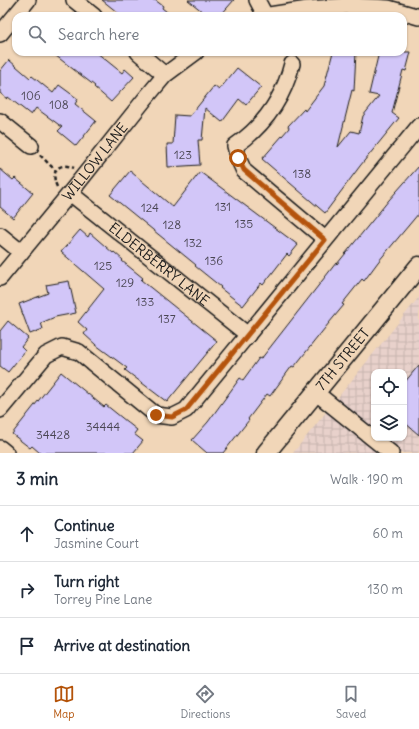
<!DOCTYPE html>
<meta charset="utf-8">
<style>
:root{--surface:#fff;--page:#f6f6f7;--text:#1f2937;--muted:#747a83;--line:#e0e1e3;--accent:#b45309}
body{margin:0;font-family:Delius,sans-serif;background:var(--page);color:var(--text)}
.controls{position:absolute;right:12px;bottom:12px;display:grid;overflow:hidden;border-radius:8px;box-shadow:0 1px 3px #0004}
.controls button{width:36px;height:36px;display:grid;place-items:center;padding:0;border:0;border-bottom:1px solid var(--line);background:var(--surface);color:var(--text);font:20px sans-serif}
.stop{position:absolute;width:12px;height:12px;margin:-9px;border:3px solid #b45309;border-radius:50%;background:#fff}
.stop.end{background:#b45309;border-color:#fff;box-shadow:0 1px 4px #0008}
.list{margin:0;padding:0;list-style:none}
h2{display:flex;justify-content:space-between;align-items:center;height:52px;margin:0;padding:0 16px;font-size:17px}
h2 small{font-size:13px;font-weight:400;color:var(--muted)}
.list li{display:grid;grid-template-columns:26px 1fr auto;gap:12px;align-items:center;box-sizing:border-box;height:56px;padding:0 16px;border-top:1px solid var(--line)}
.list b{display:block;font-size:15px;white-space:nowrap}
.list p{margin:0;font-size:13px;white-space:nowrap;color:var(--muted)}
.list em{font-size:13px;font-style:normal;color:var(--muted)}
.icon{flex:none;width:22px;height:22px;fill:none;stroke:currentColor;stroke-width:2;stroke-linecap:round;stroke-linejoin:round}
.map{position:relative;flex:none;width:419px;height:453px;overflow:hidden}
.search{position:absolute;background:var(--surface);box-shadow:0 1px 3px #0004;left:12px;right:12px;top:12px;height:44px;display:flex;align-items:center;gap:10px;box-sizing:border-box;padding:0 14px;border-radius:12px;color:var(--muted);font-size:15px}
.sheet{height:220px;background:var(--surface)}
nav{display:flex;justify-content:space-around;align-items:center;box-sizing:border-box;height:56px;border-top:1px solid var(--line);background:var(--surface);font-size:11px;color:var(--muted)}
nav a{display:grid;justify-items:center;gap:2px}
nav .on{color:var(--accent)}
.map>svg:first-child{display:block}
.industrial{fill:url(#industrial-grid);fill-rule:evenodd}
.building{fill:#d2c6f8;stroke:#1c1c1c}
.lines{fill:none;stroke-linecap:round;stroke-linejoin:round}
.minor-casing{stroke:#1c1c1c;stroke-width:18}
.tertiary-casing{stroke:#1c1c1c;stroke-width:21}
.path{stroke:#1c1c1c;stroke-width:2.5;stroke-dasharray:4 3;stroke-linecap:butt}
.minor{stroke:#f1d6b8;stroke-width:15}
.tertiary{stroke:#f1d6b8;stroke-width:18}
.route{stroke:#b45309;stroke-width:5}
.labels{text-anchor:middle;stroke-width:4;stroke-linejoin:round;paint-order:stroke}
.number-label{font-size:12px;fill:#4a4653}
.street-label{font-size:14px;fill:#1c1c1c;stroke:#f1d6b8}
</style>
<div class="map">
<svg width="419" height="453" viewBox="0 0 419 453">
<defs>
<pattern id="industrial-grid" width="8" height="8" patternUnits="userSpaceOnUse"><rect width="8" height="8" fill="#e8d1cb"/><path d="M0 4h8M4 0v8" fill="none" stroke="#c6b3ae"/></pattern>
</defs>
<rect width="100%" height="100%" fill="#f1d6b8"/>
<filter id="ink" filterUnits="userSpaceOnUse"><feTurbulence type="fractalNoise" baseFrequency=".025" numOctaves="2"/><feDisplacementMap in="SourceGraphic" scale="8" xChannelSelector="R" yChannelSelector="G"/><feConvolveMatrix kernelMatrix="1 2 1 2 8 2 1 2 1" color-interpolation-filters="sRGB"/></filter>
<g filter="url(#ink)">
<path class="industrial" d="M419,297v156h-126zM374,372h30v66h-30z"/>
<g class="building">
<polygon points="102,0 155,0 163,6 162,8 172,16 122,16"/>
<polygon points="188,0 234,0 220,16 208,16"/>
<polygon points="51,52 96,52 122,73 125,69 134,77 111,102 94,87 95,86"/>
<polygon points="333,52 356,52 354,91 352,90 338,147 351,131 359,133 363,116 379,96 369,94 379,52 411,52 406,71 403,70 392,113 399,118 360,166 325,213 262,159 289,128 288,126 304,109 305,111 324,86"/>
<polygon points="9,60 30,78 32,76 53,93 59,85 78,99 75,104 96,121 76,146 58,131 62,127 36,108 31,115 8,97 7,99 0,93 0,71"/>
<polygon points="237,68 261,87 246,105 239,99 222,122 205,108 202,140 198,140 200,165 168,167 167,144 173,144 175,115 190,116 214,86 219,90"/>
<polygon points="419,166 419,213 378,262 364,281 362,279 342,304 344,305 329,323 294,367 292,366 270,396 267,394 248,419 249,420 223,453 207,453 192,440 208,422 240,378 243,380 259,358 261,359 336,263 337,264 389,200"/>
<polygon points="0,169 13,180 15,178 33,193 13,218 0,207"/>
<polygon points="130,171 173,207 200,172 298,245 289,256 287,254 263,285 261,283 243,306 220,288 221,287 195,266 196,265 110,195"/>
<polygon points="80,230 88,237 90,233 113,253 114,252 123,260 122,261 143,278 141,280 217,341 167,402 125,370 127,368 96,345 84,334 87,330 78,322 104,289 61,252"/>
<polygon points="69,281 76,313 55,317 41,323 43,329 30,334 19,304 48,293 46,285"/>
<polygon points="8,321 28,338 21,347 25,351 8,372 0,366 0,331"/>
<polygon points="419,365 419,435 404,422 404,383"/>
<polygon points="61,372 104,407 106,405 137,430 134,434 143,441 133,453 40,453 32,446 30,448 12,434"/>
</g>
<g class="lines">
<g class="minor-casing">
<g id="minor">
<polyline points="74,0 94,16"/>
<polyline points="257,0 265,15"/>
<polyline points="263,16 308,9 349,6 388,8 419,17"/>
<polyline points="0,34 28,0"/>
<polyline points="138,52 165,75"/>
<path d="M292,64c-9,35 -28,62 -57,82l3,12 6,13 81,68"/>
<polyline points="0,121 31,146"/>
<path id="s1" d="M70,193l178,142"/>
<polyline points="0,235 21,252"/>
<path id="s2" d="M0,278l70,-85 75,-94 20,-24 31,-23"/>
<polyline points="315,392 391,453"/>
<polyline points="0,410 46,355 62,347 79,352 156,415 172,417 186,410 419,126"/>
<polyline points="0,448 6,453"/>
</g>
</g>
<g class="tertiary-casing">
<g id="tertiary">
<path id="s3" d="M266,453l153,-187"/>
</g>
</g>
<g class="path">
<polyline points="40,155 56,171"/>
<path d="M57,187c-7,-15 1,-26 17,-19"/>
</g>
<use href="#minor" class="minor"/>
<use href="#tertiary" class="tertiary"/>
</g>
</g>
<g class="lines" filter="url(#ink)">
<polyline class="route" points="156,415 172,417 186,410 325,240 244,170 238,158"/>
</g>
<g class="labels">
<g class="number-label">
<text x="31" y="100">106</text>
<text x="59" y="109">108</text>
<text x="183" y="159">123</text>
<text x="302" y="178">138</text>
<text x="223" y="211">131</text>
<text x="150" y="212">124</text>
<text x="244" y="228">135</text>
<text x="172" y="229">128</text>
<text x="193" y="247">132</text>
<text x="214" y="265">136</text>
<text x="103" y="270">125</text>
<text x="125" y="287">129</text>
<text x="145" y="306">133</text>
<text x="167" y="323">137</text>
<text x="103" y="431">34444</text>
<text x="53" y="439">34428</text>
</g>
<g class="street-label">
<text dy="5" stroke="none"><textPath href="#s2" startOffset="150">WILLOW LANE</textPath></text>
<text dy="5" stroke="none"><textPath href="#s1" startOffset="114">ELDERBERRY LANE</textPath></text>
<text dy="5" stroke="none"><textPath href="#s3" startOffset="121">7TH STREET</textPath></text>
</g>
</g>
</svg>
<div class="controls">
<button><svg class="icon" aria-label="locate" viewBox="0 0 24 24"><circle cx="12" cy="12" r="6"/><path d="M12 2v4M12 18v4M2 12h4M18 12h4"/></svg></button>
<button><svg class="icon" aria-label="layers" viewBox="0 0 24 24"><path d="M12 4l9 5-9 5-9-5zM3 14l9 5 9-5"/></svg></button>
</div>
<div class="stop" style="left:238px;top:158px"></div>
<div class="stop end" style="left:156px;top:415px"></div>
<div class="search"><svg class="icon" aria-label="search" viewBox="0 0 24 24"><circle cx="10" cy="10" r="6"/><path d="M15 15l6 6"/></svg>Search here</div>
</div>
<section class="sheet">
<h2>3 min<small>Walk · 190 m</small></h2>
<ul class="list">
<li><svg class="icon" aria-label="ahead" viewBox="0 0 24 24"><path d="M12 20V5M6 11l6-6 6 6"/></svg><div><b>Continue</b><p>Jasmine Court</p></div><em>60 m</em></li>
<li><svg class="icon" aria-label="right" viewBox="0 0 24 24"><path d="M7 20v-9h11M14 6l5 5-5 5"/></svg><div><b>Turn right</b><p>Torrey Pine Lane</p></div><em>130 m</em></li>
<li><svg class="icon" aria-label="arrive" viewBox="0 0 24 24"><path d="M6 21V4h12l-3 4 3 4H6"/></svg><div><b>Arrive at destination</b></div></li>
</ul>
</section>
<nav>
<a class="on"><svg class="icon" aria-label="map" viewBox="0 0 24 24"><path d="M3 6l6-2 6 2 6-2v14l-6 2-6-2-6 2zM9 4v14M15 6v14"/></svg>Map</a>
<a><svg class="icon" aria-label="directions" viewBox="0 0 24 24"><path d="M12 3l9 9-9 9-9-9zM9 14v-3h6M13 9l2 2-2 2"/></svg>Directions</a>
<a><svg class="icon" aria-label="saved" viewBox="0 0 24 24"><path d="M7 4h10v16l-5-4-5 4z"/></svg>Saved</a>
</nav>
